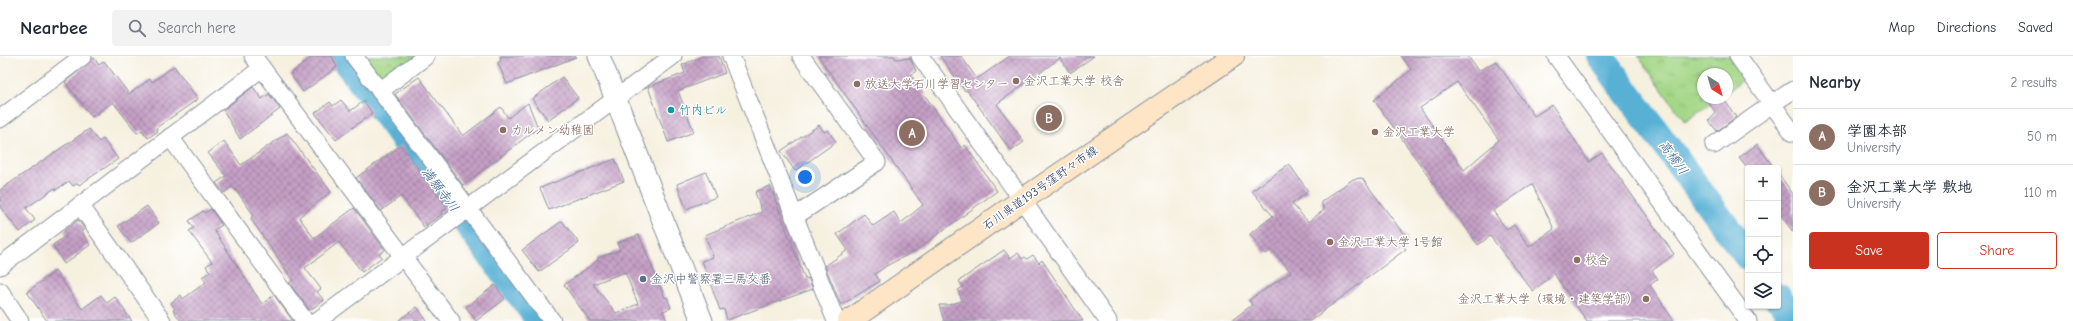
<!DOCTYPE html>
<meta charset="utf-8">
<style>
:root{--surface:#fff;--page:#f2f2f3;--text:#1f2937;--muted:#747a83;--line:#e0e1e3;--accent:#c8321e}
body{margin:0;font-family:"Comic Neue","Klee One",sans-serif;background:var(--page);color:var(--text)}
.controls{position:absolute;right:12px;bottom:12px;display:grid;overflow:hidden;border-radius:4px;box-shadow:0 1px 3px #0004}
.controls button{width:36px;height:36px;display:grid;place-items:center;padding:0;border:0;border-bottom:1px solid var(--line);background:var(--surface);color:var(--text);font:20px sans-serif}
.compass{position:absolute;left:1697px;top:12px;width:36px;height:36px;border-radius:50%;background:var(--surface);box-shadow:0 1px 3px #0004;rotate:143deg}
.you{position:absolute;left:805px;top:121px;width:14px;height:14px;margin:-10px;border:3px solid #fff;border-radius:50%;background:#1a73e8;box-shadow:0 0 0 6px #1a73e833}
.badge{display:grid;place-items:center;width:26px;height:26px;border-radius:50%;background:var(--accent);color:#fff;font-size:13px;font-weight:700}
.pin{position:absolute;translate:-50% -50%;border:2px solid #fff;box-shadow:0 1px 4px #0006}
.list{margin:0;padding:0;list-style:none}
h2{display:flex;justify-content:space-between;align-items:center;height:52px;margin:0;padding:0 16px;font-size:17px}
h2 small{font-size:13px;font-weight:400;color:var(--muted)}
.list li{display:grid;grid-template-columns:26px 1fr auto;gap:12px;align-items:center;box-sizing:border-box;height:56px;padding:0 16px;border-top:1px solid var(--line)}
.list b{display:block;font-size:15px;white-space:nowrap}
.list p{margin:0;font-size:13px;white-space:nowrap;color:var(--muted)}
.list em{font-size:13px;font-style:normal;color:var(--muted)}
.actions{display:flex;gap:8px;padding:12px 16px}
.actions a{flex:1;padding:9px 0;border:1px solid var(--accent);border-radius:4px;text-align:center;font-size:14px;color:var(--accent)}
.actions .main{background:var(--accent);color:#fff}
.icon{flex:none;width:22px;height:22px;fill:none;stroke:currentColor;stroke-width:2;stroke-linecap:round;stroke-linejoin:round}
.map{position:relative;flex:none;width:1793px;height:265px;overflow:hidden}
header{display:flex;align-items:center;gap:24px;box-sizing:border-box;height:56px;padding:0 20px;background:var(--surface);border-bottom:1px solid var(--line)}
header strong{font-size:19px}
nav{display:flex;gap:22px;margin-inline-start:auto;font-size:14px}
.search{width:280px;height:36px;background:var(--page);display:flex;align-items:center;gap:10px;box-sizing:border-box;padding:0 14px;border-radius:4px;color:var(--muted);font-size:15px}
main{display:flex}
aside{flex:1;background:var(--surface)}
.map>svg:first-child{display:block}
.park{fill:url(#park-tufts);stroke:#608372}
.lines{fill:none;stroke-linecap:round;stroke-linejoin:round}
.river{stroke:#58b1d5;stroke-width:28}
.building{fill:url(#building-cross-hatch);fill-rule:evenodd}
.minor-casing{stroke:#88909e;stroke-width:19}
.tertiary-casing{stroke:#88909e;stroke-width:23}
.secondary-casing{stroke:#88909e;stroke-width:24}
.minor{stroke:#fff;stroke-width:17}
.tertiary{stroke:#fff;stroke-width:21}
.secondary{stroke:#fde5c5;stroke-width:22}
.education-dot{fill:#8d6e63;stroke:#fff;stroke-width:1.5}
.culture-dot{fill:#0f9aa8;stroke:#fff;stroke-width:1.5}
.service-dot{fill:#5c6f8a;stroke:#fff;stroke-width:1.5}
.labels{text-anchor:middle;stroke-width:3;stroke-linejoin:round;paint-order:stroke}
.education-label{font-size:12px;fill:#785e54;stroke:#fff;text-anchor:start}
.culture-label{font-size:12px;fill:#0d838f;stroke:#fff;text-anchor:start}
.street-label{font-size:12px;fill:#1b2f5e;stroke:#fff}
.service-label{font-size:12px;fill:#4e5e75;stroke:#fff;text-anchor:start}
.water-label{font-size:13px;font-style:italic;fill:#305c88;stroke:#fff}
</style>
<header>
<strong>Nearbee</strong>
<div class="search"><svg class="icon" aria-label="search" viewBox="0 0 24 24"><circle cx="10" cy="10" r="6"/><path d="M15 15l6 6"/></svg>Search here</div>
<nav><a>Map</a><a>Directions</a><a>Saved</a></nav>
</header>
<main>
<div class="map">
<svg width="1793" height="265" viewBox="0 0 1793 265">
<defs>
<pattern id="park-tufts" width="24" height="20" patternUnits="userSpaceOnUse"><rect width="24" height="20" fill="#a4d787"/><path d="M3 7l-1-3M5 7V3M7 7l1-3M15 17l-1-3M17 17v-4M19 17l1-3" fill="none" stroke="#8db977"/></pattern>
<pattern id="building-cross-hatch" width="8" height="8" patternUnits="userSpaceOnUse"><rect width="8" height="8" fill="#c59fc5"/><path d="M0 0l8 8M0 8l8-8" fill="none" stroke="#9f82a3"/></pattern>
</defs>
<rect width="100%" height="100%" fill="#fff"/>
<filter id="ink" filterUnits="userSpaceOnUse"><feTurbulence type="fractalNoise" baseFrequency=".025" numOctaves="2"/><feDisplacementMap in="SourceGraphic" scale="8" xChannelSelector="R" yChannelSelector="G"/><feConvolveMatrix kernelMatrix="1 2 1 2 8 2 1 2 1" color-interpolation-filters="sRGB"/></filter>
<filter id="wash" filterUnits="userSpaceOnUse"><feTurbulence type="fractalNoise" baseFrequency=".012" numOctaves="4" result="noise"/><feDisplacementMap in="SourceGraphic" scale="16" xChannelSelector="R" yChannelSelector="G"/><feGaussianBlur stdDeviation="0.9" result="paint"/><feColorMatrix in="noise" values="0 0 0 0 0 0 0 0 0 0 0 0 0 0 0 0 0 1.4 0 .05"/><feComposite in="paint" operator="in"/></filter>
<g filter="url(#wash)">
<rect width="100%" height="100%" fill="#f6f0df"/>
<g class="park">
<polygon points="361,0 417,0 382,28"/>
<polygon points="1638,0 1738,0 1751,18 1727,36 1727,18 1703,18 1703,42 1719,42 1685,66"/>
</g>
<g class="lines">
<g class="river">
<polyline points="342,0 540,265"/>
<polyline points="1600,0 1748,201"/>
<polyline points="1778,241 1793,261"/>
</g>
</g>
<g id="blocks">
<g class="building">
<polygon points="314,0 332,0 337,11 303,36 290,18"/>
<polygon points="500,0 576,0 576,1 507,28 498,7 501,4"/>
<polygon points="703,0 719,0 725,17 678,35 694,76 668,86 648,31 685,17 682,9"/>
<polygon points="818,0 894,0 896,3 910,2 916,15 911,19 961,92 965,89 997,135 915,195 886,210 875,218 880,225 841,249 825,210 848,194 837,178 864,158 873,170 894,156 901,167 923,149"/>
<polygon points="940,0 961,0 977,23 1010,0 1094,0 1070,17 1060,2 997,48 1024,86 1011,95 967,34 965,35"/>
<path d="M1401,0h67l10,15 18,-10 38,55 18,-11 37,57 13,-9 72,101 -22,17 6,8 -8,6 24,36h-87l-33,-47 -21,17 -43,-55 -12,9 -104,-145 37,-30zM1457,26l42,58 -35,30 -44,-62zM1532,128l22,45 -25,18 -15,-22 -7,5 -14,-19z"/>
<polygon points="94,2 99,9 104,5 129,38 150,23 152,26 174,10 198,43 156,72 158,75 148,82 142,74 137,77 113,46 92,61 65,26"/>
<polygon points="419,21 463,80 501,51 508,62 528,47 538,72 463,129 395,38"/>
<polygon points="562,21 578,42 548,64 532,43"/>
<polygon points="253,31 262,43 269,38 280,53 240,83 223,54"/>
<polygon points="1705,42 1723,42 1736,61 1717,75 1709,65 1716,57"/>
<polygon points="341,44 350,55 364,45 372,57 336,84 315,57 330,46 333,50"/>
<polygon points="819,69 824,76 828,74 836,86 795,115 781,95"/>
<polygon points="89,73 99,86 103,83 118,103 79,129 78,127 73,130 69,125 56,134 55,132 26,152 35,164 20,176 0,151 0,134"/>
<polygon points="287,77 331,136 299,161 314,182 354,152 385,194 379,198 382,201 362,216 339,186 305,212 321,233 317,236 324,244 310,254 289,227 293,224 251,163 253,158 236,134 232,131 224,137 216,127 226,120 208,97 224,85 241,109"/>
<polygon points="1757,88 1774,112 1747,112 1739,102"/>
<polygon points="401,89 446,150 447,153 441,156 442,158 424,171 401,140 381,155 356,122"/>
<polygon points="615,103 624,125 549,154 540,132"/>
<polygon points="1289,108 1308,135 1292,148 1308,166 1324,154 1321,146 1353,123 1362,122 1408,184 1401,188 1406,193 1310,265 1231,265 1252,249 1249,244 1291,216 1273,194 1265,198 1250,178 1273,160 1252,135"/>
<polygon points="706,116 716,141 686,153 677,128"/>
<polygon points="1778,117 1793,138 1793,176 1778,155"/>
<polygon points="770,130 805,223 808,222 813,233 727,264 724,253 720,254 702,205 713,201 705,179 762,156 755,136"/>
<polygon points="147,150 159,167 131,187 118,170"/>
<polygon points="211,153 222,169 214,174 262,248 274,239 293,265 181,265 173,254 175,253 171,247 181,239 183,243 206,226 202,221 210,216 206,210 212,206 189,175 194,172 189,165 203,155 205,157"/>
<polygon points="78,164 85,173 81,175 90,189 64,208 53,189 67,179 64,175"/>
<polygon points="562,165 579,187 539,216 522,194"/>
<path d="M639,179l26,63 2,-1 4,11 -8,3 4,10h-77l-26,-36 34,-25v-2l22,-8 -3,-7zM625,216l13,32 -22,9 -23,-29z"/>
<polygon points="1004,194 1010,202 1018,197 1022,203 1025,201 1027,203 1033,199 1039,207 1042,204 1083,265 944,265 939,249 948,249 962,245 958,234 963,231 959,225"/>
<polygon points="55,215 82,253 101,239 107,247 115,241 132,265 47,265 27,236"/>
<polygon points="495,229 505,243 476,265 466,251"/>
<polygon points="417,251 427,265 398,265"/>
</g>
</g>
</g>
<g filter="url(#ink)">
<use href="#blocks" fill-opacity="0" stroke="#88909e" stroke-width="1"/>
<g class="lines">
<g class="minor-casing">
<g id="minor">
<polyline points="253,0 451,265"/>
<polyline points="354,0 552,265"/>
<polyline points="731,0 836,265"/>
<polyline points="920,0 1108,265"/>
<polyline points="1556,0 1748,265"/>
<polyline points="1738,0 1772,48 1793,34"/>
<polyline points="380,35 426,0"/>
<polyline points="0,63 83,0"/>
<polyline points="170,81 305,265"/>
<polyline points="1714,89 1772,48 1793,77"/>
<polyline points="80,149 162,265"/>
<polyline points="794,161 877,106 801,0"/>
<polyline points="0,210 262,12"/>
<polyline points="0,235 20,265"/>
<polyline points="317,265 673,0"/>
</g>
</g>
<g class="tertiary-casing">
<polyline id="tertiary" points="599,0 702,265"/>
</g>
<g class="secondary-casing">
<polyline id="secondary" points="849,265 1022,144 1233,0"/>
</g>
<use href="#minor" class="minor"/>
<use href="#tertiary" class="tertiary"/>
<use href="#secondary" class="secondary"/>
</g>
</g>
<g class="education-dot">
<circle cx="1016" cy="25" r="4"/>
<circle cx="857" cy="28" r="4"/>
<circle cx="503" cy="74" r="4"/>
<circle cx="1375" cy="76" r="4"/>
<circle cx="1330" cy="186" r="4"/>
<circle cx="1577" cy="204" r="4"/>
<circle cx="1646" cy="243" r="4"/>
</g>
<circle class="culture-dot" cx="671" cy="54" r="4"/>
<circle class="service-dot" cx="643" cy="223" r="4"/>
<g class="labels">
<g class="education-label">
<text x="1024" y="29">金沢工業大学 校舎</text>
<text x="865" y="32">放送大学石川学習センター</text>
<text x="511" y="78">カルメン幼稚園</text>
<text x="1383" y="80">金沢工業大学</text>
<text x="1338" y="190">金沢工業大学 1号館</text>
<text x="1585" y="208">校舎</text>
<text x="1638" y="247" text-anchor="end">金沢工業大学（環境・建築学部）</text>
</g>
<g class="culture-label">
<text x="679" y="58">竹内ビル</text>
</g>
<g class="street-label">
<text transform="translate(1040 132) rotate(-35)" y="4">石川県道193号窪野々市線</text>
</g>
<g class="service-label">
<text x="651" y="227">金沢中警察署三馬交番</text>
</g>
<g class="water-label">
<text transform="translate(1674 101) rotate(54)" y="5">高橋川</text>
<text transform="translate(441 133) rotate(53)" y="5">満願寺川</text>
</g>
</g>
</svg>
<div class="controls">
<button>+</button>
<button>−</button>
<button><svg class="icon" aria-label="locate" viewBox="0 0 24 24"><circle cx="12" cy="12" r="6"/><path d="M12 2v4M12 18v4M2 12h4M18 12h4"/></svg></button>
<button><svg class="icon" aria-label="layers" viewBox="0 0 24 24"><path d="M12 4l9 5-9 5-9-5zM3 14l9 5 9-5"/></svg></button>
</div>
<svg class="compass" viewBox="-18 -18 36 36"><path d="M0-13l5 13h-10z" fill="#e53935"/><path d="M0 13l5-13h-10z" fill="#747a83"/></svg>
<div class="you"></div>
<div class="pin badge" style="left:912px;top:77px;background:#8d6e63">A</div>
<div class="pin badge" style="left:1049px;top:62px;background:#8d6e63">B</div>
</div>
<aside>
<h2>Nearby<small>2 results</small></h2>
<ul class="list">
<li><span class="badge" style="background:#8d6e63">A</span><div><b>学園本部</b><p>University</p></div><em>50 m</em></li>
<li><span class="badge" style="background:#8d6e63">B</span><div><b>金沢工業大学 敷地</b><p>University</p></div><em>110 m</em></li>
</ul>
<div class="actions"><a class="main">Save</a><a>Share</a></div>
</aside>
</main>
